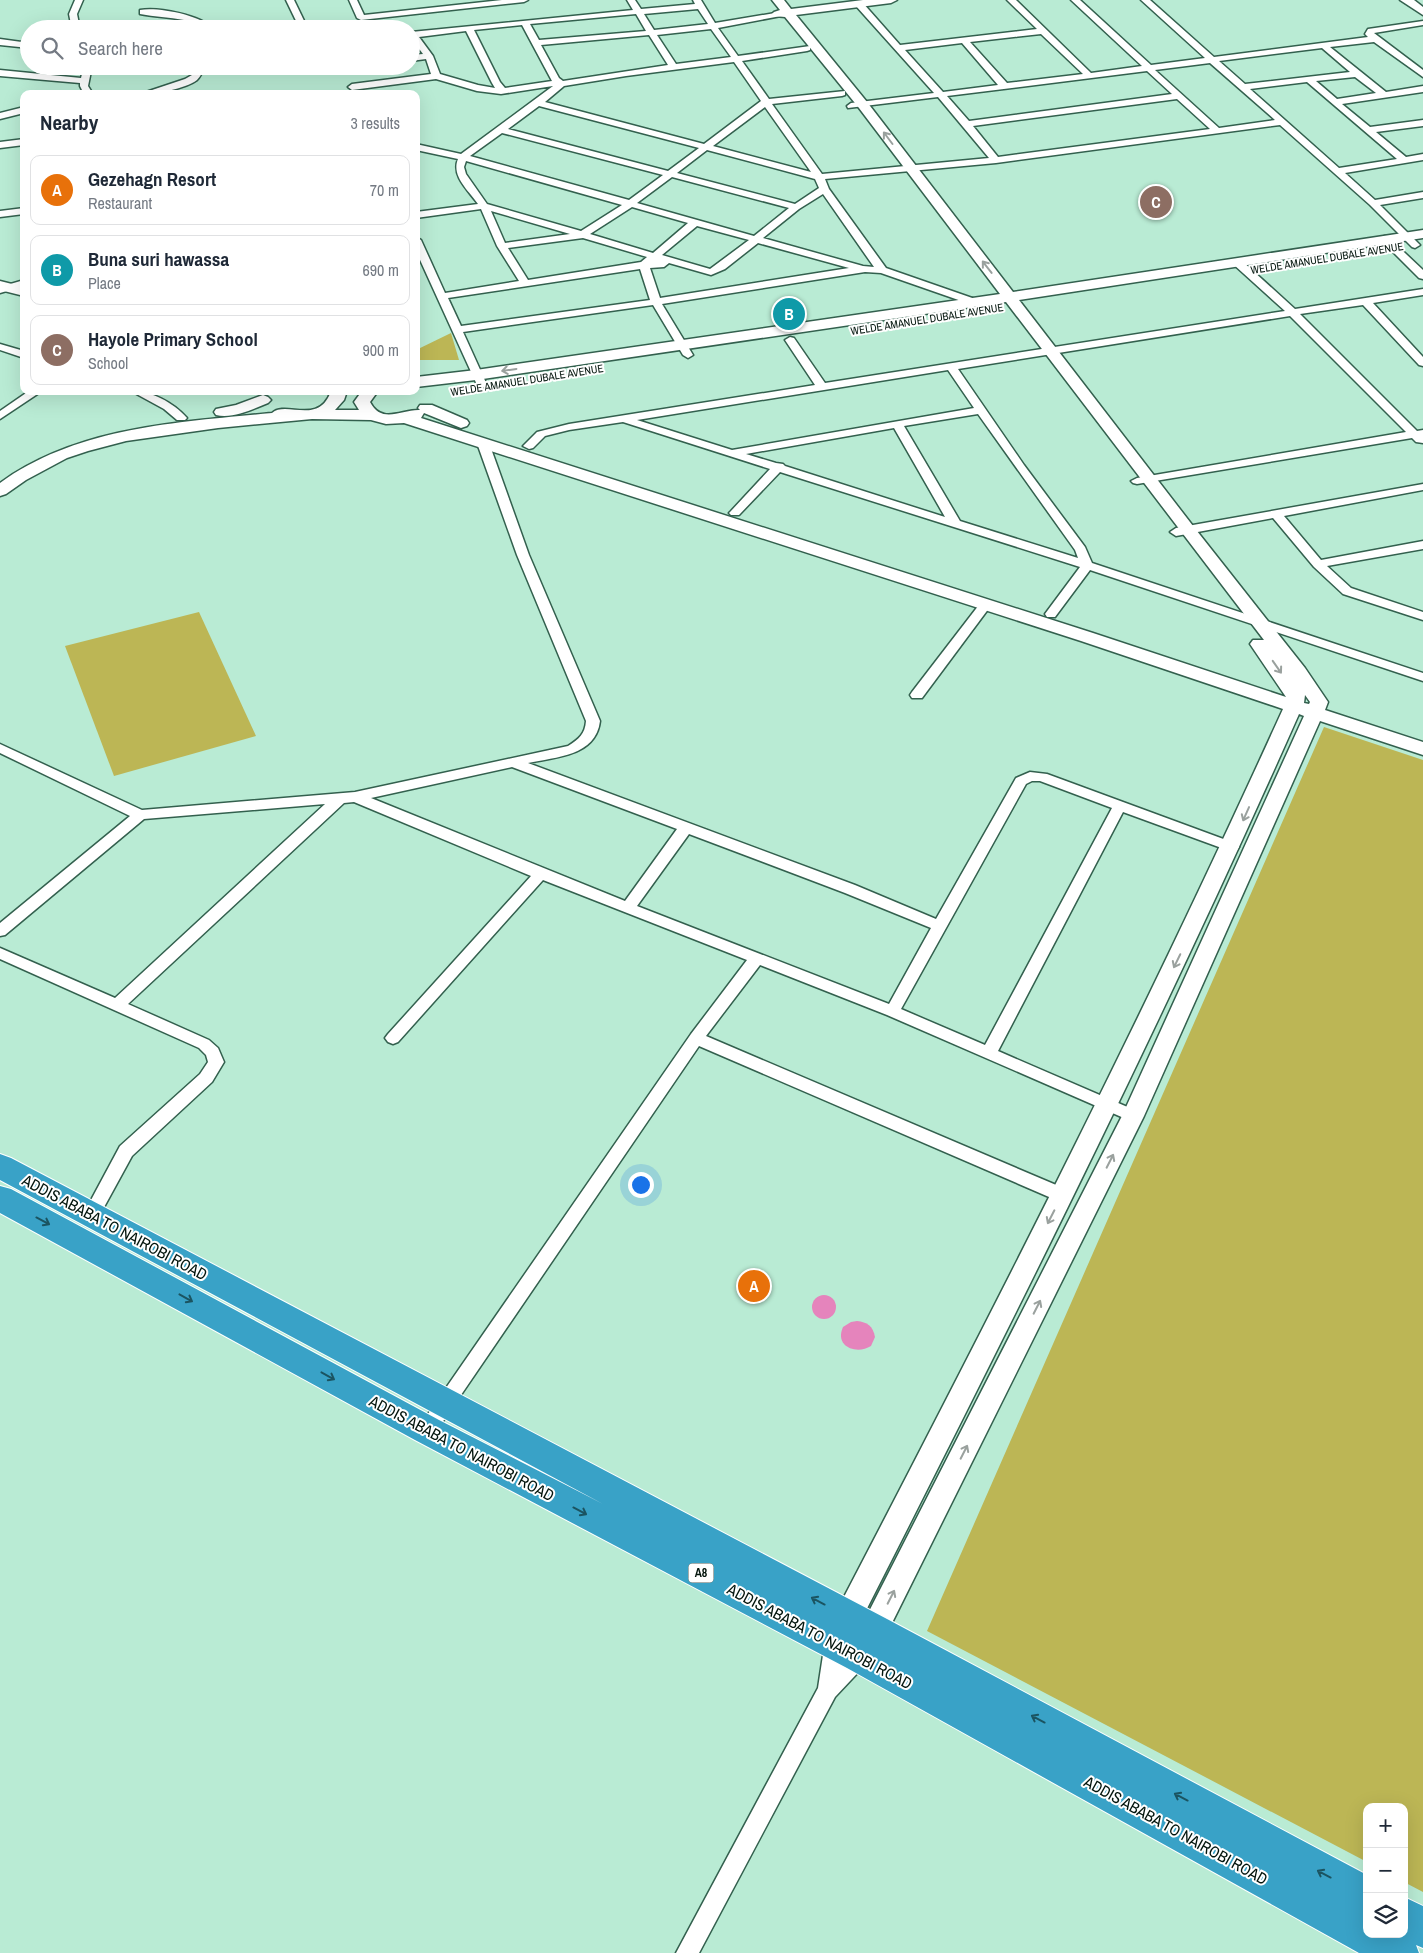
<!DOCTYPE html>
<meta charset="utf-8">
<style>
:root{--surface:#fff;--page:#f2f2f3;--text:#1f2937;--muted:#747a83;--line:#e0e1e3;--accent:#aa2d7e}
body{margin:0;font-family:"Archivo Narrow",sans-serif;background:var(--page);color:var(--text)}
.controls{position:absolute;right:15px;bottom:15px;display:grid;overflow:hidden;border-radius:10px;box-shadow:0 5px 20px #0002}
.controls button{width:45px;height:45px;display:grid;place-items:center;padding:0;border:0;border-bottom:1px solid var(--line);background:var(--surface);color:var(--text);font:25px sans-serif}
.you{position:absolute;left:640px;top:1184px;width:18px;height:18px;margin:-12px;border:4px solid #fff;border-radius:50%;background:#1a73e8;box-shadow:0 0 0 8px #1a73e833}
.badge{display:grid;place-items:center;width:32px;height:32px;border-radius:50%;background:var(--accent);color:#fff;font-size:16px;font-weight:700}
.pin{position:absolute;translate:-50% -50%;border:2px solid #fff;box-shadow:0 1px 5px #0006}
.list{margin:0;padding:0;list-style:none}
h2{display:flex;justify-content:space-between;align-items:center;height:65px;margin:0;padding:0 20px;font-size:21px}
h2 small{font-size:16px;font-weight:400;color:var(--muted)}
.list li{display:grid;grid-template-columns:32px 1fr auto;gap:15px;align-items:center;box-sizing:border-box;height:70px;margin:0 10px 10px;padding:0 10px;border:1px solid var(--line);border-radius:10px}
.list b{display:block;font-size:19px;white-space:nowrap}
.list p{margin:0;font-size:16px;white-space:nowrap;color:var(--muted)}
.list em{font-size:16px;font-style:normal;color:var(--muted)}
.icon{flex:none;width:28px;height:28px;fill:none;stroke:currentColor;stroke-width:2;stroke-linecap:round;stroke-linejoin:round}
.map{position:relative;flex:none;width:1423px;height:1953px;overflow:hidden}
.search{position:absolute;background:var(--surface);box-shadow:0 5px 20px #0002;left:20px;top:20px;width:400px;height:55px;display:flex;align-items:center;gap:12px;box-sizing:border-box;padding:0 18px;border-radius:28px;color:var(--muted);font-size:19px}
.panel{position:absolute;background:var(--surface);box-shadow:0 5px 20px #0002;left:20px;top:90px;width:400px;height:305px;border-radius:10px}
.map>svg:first-child{display:block}
.green{fill:#bcb655}
.water{fill:#e584bc}
.lines{fill:none;stroke-linecap:round;stroke-linejoin:round}
.street-casing{stroke:#33604e;stroke-width:3}
.secondary-casing{stroke:#33604e;stroke-width:3}
.highway-casing{stroke:#fff;stroke-width:2}
.street{fill:#fff;fill-rule:evenodd}
.secondary{fill:#fff;fill-rule:evenodd}
.highway{fill:#39a2c7;fill-rule:evenodd}
.oneway{stroke:#9aa19e}
.oneway2{stroke:#1b5461}
.labels{text-anchor:middle;stroke-width:4;stroke-linejoin:round;paint-order:stroke}
.far-street-label{font-size:11px;fill:#03150d;stroke:#fff}
.shield{fill:#fff;stroke:#4f5b56;stroke-width:1}
.shield-label{font-size:12px;font-weight:bold;fill:#03150d}
.near-street-label{font-size:16px;fill:#03150d;stroke:#fff}
</style>
<div class="map">
<svg width="1423" height="1953" viewBox="0 0 1423 1953">
<rect width="100%" height="100%" fill="#b9ebd4"/>
<g class="green">
<polygon points="451,333 459,360 416,360 416,350"/>
<polygon points="199,612 256,736 114,776 65,646"/>
<polygon points="1324,727 1423,760 1423,1892 1404,1882 1404,1807 1367,1807 1367,1862 927,1631"/>
</g>
<g class="water">
<circle cx="824" cy="1307" r="12"/>
<path d="M857,1321c10,1 16,5 18,16l-4,9c-14,9 -37,1 -28,-19l8,-5z"/>
</g>
<g class="lines">
<g class="street-casing">
<g id="street">
<polygon points="75,0 83,0 77,14 80,29 72,29 69,14"/>
<polygon points="286,0 294,0 308,29 300,29"/>
<polygon points="349,0 357,0 364,15 502,0 528,0 524,2 361,20 357,18"/>
<path d="M627,0h8l6,9 54,-5 -2,-4h8l14,23 66,-11v4l-63,12 20,28 72,-10v4l-3,1 -65,10 27,38 76,-8v4l-3,1 -70,8 50,70 167,-16 -51,-61 -90,11 -1,-2 4,-3 83,-10 -78,-87v-4h6l38,43 137,-16 -30,-29h9l75,73 51,-7 -71,-66h9l71,65 54,-7 -64,-58h9l64,57 154,-20 -3,-3 3,-5 55,-8v4l-49,8 49,37v7l-49,-35 -44,5 56,45 37,-6v6l-81,12 28,23 53,-7v6l-47,6 30,25 17,-3v6l-78,13 30,27 48,-8v6l-43,7 40,40 -5,3 -3,-1 -42,-42 -90,-80 -284,38 -171,16 4,10 57,79 92,32v4h-8l-89,-31 -16,-1 -203,32 31,51 -5,3 -5,-3 -30,-50 -190,27 24,53 -5,3 -4,-1 -62,-136v-14l5,3 24,53 74,-12 -22,-35 -16,-37 -65,9v-6l62,-8c-10,-14 -27,-28 -20,-45l-42,-9v-6l45,10 92,-68 -52,8 -24,-3 -41,-12 -84,11 -4,-3 4,-3 79,-10 -5,-15 -15,2v-6l12,-1 -12,-16v-6l222,-22zM698,9l10,15 -54,6 -10,-16zM636,14l10,17 -107,9 -9,-16zM522,25l30,56 -47,7 -5,-6 -26,-52zM711,29l20,28 -55,7 -19,-29zM466,31l26,52 3,5 -17,-3 -38,-11 -7,-18 -14,-19zM1041,34l42,40 -76,9 -37,-41zM649,35l19,30 -105,16 -4,-3 -18,-33zM962,43l36,42 -55,7 -38,-42zM1322,48l28,24 -105,12 -26,-23zM734,62l27,39 -57,43 -159,-42 19,-16 62,-10zM1210,63l65,57 -56,8 -64,-58zM1147,71l25,23 -203,27 -22,-25zM1355,77l21,16 -39,6 -21,-18zM1307,82l90,77 -58,9 -89,-79zM1177,99l33,30 -212,28 -25,-31zM539,106l160,42 -31,23 -160,-42zM765,107l46,65 -98,-26zM502,133l161,42 -34,25 -159,-44zM707,150l108,29 4,9 -24,16 -118,-31zM466,161l156,44 -41,26 -94,-27 -21,-30 -2,-7zM672,177l117,31 -35,28 -117,-33zM823,194l51,73 -11,-1 -100,-28 36,-29zM632,207l56,16 -35,30 -63,-19zM491,211l79,23 -65,9zM697,226l52,14 -39,29 -48,-14zM583,238l64,19 -6,5 -113,18 -20,-32zM758,243l91,25 -189,30 -10,-30 14,-1 5,-4 42,12 14,-6zM640,269l10,31 -189,26 -13,-28z"/>
<path d="M140,10c19,-3 60,5 74,19 -11,0 -19,-6 -30,-9 -15,-3 -30,-3 -44,-6z"/>
<polygon points="0,39 29,43 29,48 0,45"/>
<polygon points="84,66 92,66 88,86 93,94 84,94 80,86 80,83 0,76 0,70 81,78"/>
<path d="M197,66h8c-2,5 -4,10 -8,14 -12,9 -42,14 -57,14l45,-15 7,-4z"/>
<path d="M320,66h22c-5,4 -17,4 -22,0z"/>
<polygon points="24,107 24,113 0,119 0,113"/>
<polygon points="24,139 24,145 0,148 0,142"/>
<polygon points="24,208 24,214 0,217 0,211"/>
<polygon points="1385,236 1388,237 1423,270 1423,279 1419,278 1382,241 1382,237"/>
<path d="M1237,259l4,1 54,49 128,-20v6l-50,8 50,54v9l-4,-1 -56,-60 -63,9 117,117 6,-1v13l-7,-1 -4,-4 -275,46 -4,-1 -2,-2 6,-3 269,-46 -116,-116 -332,53 66,96 61,82 7,16 331,110v8l-333,-111 -35,47h-8l-2,-3 35,-47 -300,-95 -41,43h-8l-2,-2 2,-2 39,-42 -147,-47 -54,8 -24,6 -12,12 -4,1 -6,-3 14,-14 32,-8 246,-39 -30,-45 5,-3 4,1 31,45 460,-72 -52,-47v-4zM948,370l26,38 -242,42 -95,-30zM978,414l97,136 3,8 -118,-37 -56,-95zM894,428l51,89 -160,-51 -2,-2 -7,-1 -30,-9z"/>
<polygon points="24,280 24,286 0,293 0,287"/>
<polygon points="0,344 24,351 24,358 0,350"/>
<polygon points="29,391 42,391 0,419 0,411"/>
<path d="M131,391c20,0 42,11 56,27l-2,2h-8l-13,-11z"/>
<path d="M483,440l6,3 40,112 71,166c-4,35 -44,36 -72,42l327,122 81,34 80,-141 14,-6 17,2 190,70 2,3 -2,3h-10l-104,-38 -125,239 141,61 2,4 -2,4 -6,2 -246,-107 -127,-50 -54,71 362,154 2,5 -2,5 -6,2 -6,-2 -357,-154 -266,390 -6,2 -6,-2 -3,-6 3,-6 270,-390 56,-74 -204,-80 -145,162 -5,2 -5,-2 -3,-4 3,-4 143,-158 -177,-74 -10,1 -216,201 81,36 9,8 6,14 -12,20 -80,74 -35,64 -6,2 -6,-2 -2,-5 37,-69 80,-72 8,-12 -2,-7 -7,-7 -199,-89v-11l115,50 210,-194 -181,15 -139,116 -5,1v-13l130,-107 -130,-63v-9l142,66 213,-18 213,-46c11,-7 17,-12 18,-25l-69,-166 -40,-112zM512,767l165,62 -52,72 -254,-103zM1032,781h8l72,27 -127,237 -84,-36 125,-225zM689,834l156,59 86,35 -42,76 -252,-98z"/>
<polygon points="1423,484 1423,490 1284,516 1321,560 1423,541 1423,549 1327,566 1351,588 1423,612 1423,620 1343,594 1314,567 1273,518 1176,536 1170,532 1176,528"/>
<polygon points="986,600 992,604 922,698 912,698 910,695 912,692 982,601"/>
<polygon points="835,1633 842,1635 845,1642 842,1661 853,1649 860,1646 867,1649 870,1656 867,1663 835,1697 699,1953 676,1953 818,1688 825,1642 828,1635"/>
</g>
</g>
<g class="secondary-casing">
<g id="secondary">
<path d="M772,0h12l7,9 72,-9h34l-6,3 -95,12 71,87 146,190 410,-62v8l-404,62 174,226 112,142 23,34 -3,8 98,32v13l-103,-34 -176,395 -265,533 -10,4 -10,-4 -4,-9 4,-9 263,-515 182,-400 -5,-2c-139,313 -292,619 -447,924l-10,4 -10,-4 -4,-9 4,-9c157,-301 311,-602 451,-911l-202,-68 -677,-218 -18,1 -15,-4 -59,-1 -94,9 -92,13 -38,10 -21,7 -41,22 -20,14 -6,2v-13c77,-56 179,-61 272,-70 14,-13 47,13 59,-22h16l-3,9 -9,10h24l-5,-8 8,-11h16l-8,11c12,23 32,7 50,8l-2,-2 2,-3h12l35,15 2,3 -2,3 -6,2 -37,-15 -3,5 672,215 193,64 -36,-53 3,-4h11l-258,-338 -530,78 -60,7v-10l60,-7 524,-76 -141,-186 -74,-91 -11,-1 -2,-2 2,-2 6,-2zM1305,695l5,7 -1,2 -5,-1z"/>
<polygon points="1400,0 1414,0 1423,7 1423,15"/>
<polygon points="0,281 24,287 24,296 0,290"/>
<path d="M263,395l5,2 3,3 -3,3c-15,6 -35,16 -52,12l-2,-3 2,-3 20,-4z"/>
</g>
</g>
<g class="highway-casing">
<polygon id="highway" points="0,1154 11,1158 887,1619 1367,1875 1367,1934 1404,1934 1404,1897 1423,1906 1423,1948 1416,1945 1419,1953 1359,1953 847,1668 415,1440 0,1213 0,1186 11,1189 439,1420 603,1504 0,1180"/>
</g>
<use href="#street" class="street"/>
<use href="#secondary" class="secondary"/>
<use href="#highway" class="highway"/>
</g>
<defs><path id="oneway-shaft" d="M-6 0H5M1.5-3L5.5 0L1.5 3" fill="none" stroke-width="1.6" stroke-linecap="round" stroke-linejoin="round" transform="scale(1.25)"/></defs>
<g class="oneway">
<use href="#oneway-shaft" transform="translate(888 138) rotate(-127)"/>
<use href="#oneway-shaft" transform="translate(987 267) rotate(-128)"/>
<use href="#oneway-shaft" transform="translate(509 370) rotate(172)"/>
<use href="#oneway-shaft" transform="translate(1277 667) rotate(55)"/>
<use href="#oneway-shaft" transform="translate(1246 814) rotate(114)"/>
<use href="#oneway-shaft" transform="translate(1177 961) rotate(116)"/>
<use href="#oneway-shaft" transform="translate(1110 1161) rotate(-63)"/>
<use href="#oneway-shaft" transform="translate(1051 1217) rotate(117)"/>
<use href="#oneway-shaft" transform="translate(1037 1307) rotate(-63)"/>
<use href="#oneway-shaft" transform="translate(964 1452) rotate(-63)"/>
<use href="#oneway-shaft" transform="translate(891 1597) rotate(-63)"/>
</g>
<g class="oneway2">
<use href="#oneway-shaft" transform="translate(43 1221) rotate(28)"/>
<use href="#oneway-shaft" transform="translate(186 1298) rotate(29)"/>
<use href="#oneway-shaft" transform="translate(328 1376) rotate(29)"/>
<use href="#oneway-shaft" transform="translate(580 1511) rotate(28)"/>
<use href="#oneway-shaft" transform="translate(818 1601) rotate(-152)"/>
<use href="#oneway-shaft" transform="translate(1038 1719) rotate(-152)"/>
<use href="#oneway-shaft" transform="translate(1181 1797) rotate(-152)"/>
<use href="#oneway-shaft" transform="translate(1324 1874) rotate(-152)"/>
</g>
<g class="labels">
<g class="far-street-label">
<text transform="translate(1327 258) rotate(-9)" y="4">WELDE AMANUEL DUBALE AVENUE</text>
<text transform="translate(927 319) rotate(-9)" y="4">WELDE AMANUEL DUBALE AVENUE</text>
<text transform="translate(527 380) rotate(-9)" y="4">WELDE AMANUEL DUBALE AVENUE</text>
</g>
<rect class="shield" x="688.5" y="1563.5" width="25" height="19" rx="4"/>
<g class="shield-label">
<text x="701" y="1577">A8</text>
</g>
<g class="near-street-label">
<text transform="translate(115 1227) rotate(28)" y="6">ADDIS ABABA TO NAIROBI ROAD</text>
<text transform="translate(462 1448) rotate(28)" y="6">ADDIS ABABA TO NAIROBI ROAD</text>
<text transform="translate(820 1636) rotate(28)" y="6">ADDIS ABABA TO NAIROBI ROAD</text>
<text transform="translate(1176 1830) rotate(29)" y="6">ADDIS ABABA TO NAIROBI ROAD</text>
</g>
</g>
</svg>
<div class="controls">
<button>+</button>
<button>−</button>
<button><svg class="icon" aria-label="layers" viewBox="0 0 24 24"><path d="M12 4l9 5-9 5-9-5zM3 14l9 5 9-5"/></svg></button>
</div>
<div class="you"></div>
<div class="pin badge" style="left:754px;top:1286px;background:#e8710a">A</div>
<div class="pin badge" style="left:789px;top:314px;background:#0f9aa8">B</div>
<div class="pin badge" style="left:1156px;top:202px;background:#8d6e63">C</div>
<div class="search"><svg class="icon" aria-label="search" viewBox="0 0 24 24"><circle cx="10" cy="10" r="6"/><path d="M15 15l6 6"/></svg>Search here</div>
<section class="panel">
<h2>Nearby<small>3 results</small></h2>
<ul class="list">
<li><span class="badge" style="background:#e8710a">A</span><div><b>Gezehagn Resort</b><p>Restaurant</p></div><em>70 m</em></li>
<li><span class="badge" style="background:#0f9aa8">B</span><div><b>Buna suri hawassa</b><p>Place</p></div><em>690 m</em></li>
<li><span class="badge" style="background:#8d6e63">C</span><div><b>Hayole Primary School</b><p>School</p></div><em>900 m</em></li>
</ul>
</section>
</div>
